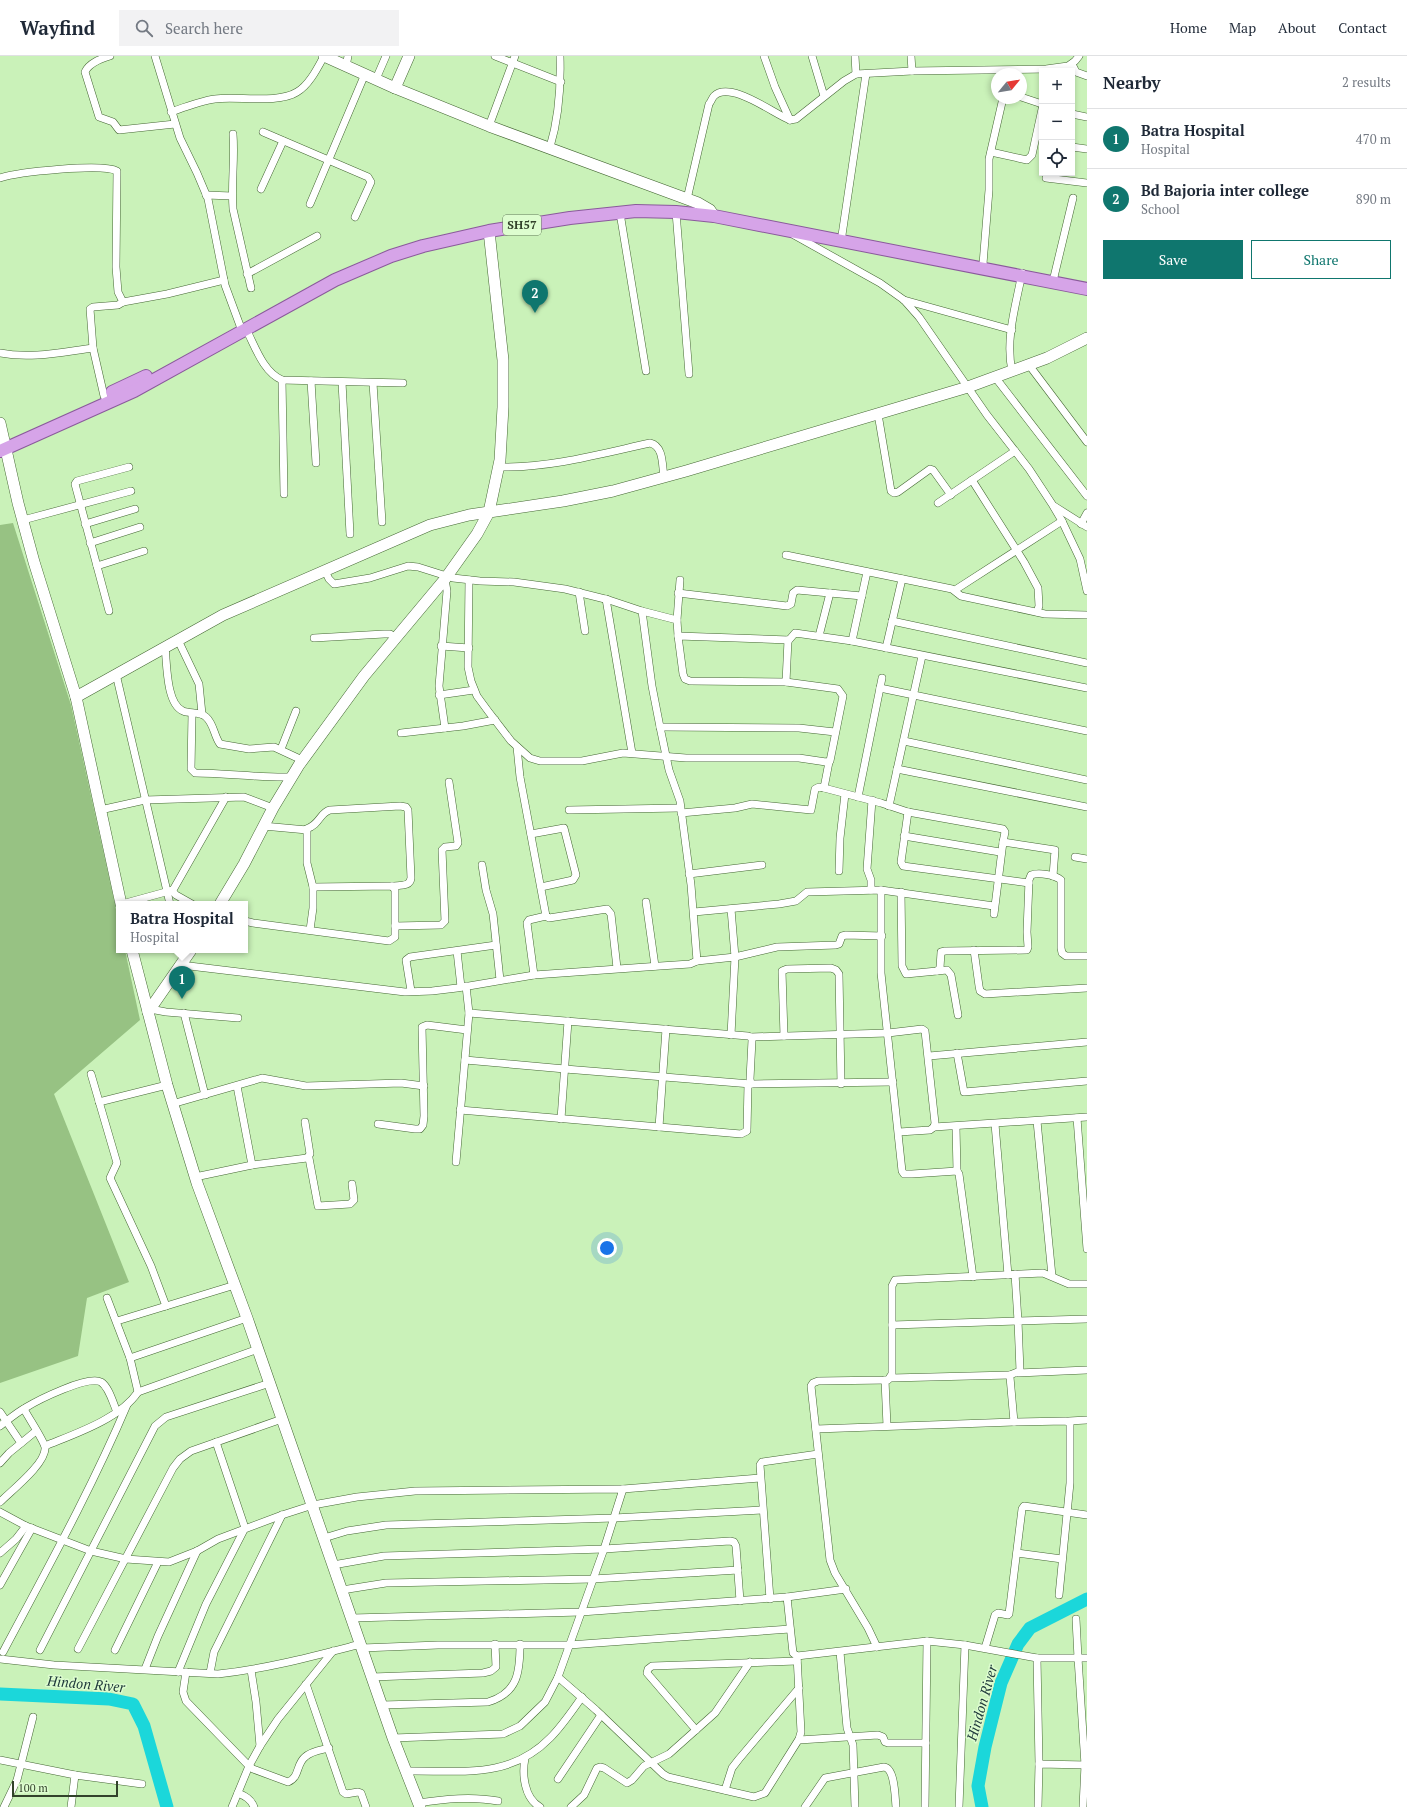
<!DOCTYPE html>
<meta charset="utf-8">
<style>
:root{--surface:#fff;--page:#f2f2f3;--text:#1f2937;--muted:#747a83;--line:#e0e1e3;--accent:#0f766e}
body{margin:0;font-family:"PT Serif",serif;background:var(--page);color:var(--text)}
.controls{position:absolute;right:12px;top:12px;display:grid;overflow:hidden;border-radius:0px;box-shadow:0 2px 6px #0003}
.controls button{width:36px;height:36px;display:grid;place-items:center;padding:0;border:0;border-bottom:1px solid var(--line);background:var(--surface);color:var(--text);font:20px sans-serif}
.compass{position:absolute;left:991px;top:12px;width:36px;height:36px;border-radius:50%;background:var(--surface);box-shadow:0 2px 6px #0003;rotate:60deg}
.scale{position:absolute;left:12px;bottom:10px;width:106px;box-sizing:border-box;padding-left:4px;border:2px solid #32422b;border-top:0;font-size:11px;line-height:14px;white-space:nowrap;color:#32422b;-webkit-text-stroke:3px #ddfdcf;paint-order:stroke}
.you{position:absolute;left:607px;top:1192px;width:14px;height:14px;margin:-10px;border:3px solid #fff;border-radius:50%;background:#1a73e8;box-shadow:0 0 0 6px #1a73e833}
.badge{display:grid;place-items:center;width:26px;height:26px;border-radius:50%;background:var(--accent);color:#fff;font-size:13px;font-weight:700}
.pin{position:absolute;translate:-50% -33px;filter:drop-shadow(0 1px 2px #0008)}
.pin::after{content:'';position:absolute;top:21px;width:14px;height:12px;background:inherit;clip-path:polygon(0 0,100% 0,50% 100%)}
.popup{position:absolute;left:116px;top:845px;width:132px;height:52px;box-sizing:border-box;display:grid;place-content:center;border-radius:0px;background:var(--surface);filter:drop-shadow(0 1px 3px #0005);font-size:13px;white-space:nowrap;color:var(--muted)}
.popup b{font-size:15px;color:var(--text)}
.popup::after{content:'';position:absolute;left:50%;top:100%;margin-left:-8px;border:8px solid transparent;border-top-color:var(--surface)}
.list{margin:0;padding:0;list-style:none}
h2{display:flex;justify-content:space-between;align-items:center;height:52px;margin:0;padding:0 16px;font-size:17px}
h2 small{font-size:13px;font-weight:400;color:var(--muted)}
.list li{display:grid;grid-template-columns:26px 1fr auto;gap:12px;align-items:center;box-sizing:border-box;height:60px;padding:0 16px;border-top:1px solid var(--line)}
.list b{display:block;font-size:15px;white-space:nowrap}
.list p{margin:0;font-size:13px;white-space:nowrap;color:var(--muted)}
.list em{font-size:13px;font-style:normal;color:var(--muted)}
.actions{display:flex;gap:8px;padding:12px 16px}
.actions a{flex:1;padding:9px 0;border:1px solid var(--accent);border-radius:0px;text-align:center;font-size:14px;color:var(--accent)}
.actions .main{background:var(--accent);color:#fff}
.icon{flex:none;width:22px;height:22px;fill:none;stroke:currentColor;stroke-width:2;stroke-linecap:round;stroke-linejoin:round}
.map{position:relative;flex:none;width:1087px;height:1751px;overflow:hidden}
header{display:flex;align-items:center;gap:24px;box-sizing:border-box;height:56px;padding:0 20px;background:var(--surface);border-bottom:1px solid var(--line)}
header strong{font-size:19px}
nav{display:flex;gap:22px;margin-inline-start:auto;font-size:14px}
.search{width:280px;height:36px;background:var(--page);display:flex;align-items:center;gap:10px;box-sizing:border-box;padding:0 14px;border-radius:0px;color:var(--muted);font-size:15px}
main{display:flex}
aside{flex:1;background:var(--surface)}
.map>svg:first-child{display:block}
.green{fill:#97c283}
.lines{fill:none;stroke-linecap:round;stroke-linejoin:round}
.river{stroke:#1bd7da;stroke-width:13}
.street-casing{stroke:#456734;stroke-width:8}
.secondary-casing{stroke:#456734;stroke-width:12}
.primary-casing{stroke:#8a5a9b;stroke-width:14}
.street{stroke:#fff;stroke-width:7}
.secondary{stroke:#fff;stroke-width:11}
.primary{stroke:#d6a4e8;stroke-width:12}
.labels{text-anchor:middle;stroke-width:3;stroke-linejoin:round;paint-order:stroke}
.shield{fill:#ddfdcf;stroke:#657a5c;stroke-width:1}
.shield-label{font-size:12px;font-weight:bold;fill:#32422b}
.water-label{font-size:14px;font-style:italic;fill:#213b3c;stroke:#ddfdcf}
</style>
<header>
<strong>Wayfind</strong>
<div class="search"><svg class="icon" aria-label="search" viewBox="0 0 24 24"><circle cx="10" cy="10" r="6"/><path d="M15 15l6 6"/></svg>Search here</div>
<nav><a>Home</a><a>Map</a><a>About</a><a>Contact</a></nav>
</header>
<main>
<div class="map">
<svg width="1087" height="1751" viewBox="0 0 1087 1751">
<rect width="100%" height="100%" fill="#caf2b9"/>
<polygon class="green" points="13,467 71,649 119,867 119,894 125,894 140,964 54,1038 129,1226 87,1242 78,1300 0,1327 0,469"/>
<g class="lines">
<g class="river">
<polyline points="0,1638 109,1643 133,1648 144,1670 167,1751"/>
<polyline points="982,1751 978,1730 985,1691 1001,1627 1018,1588 1030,1572 1087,1543"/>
</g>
<g class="street-casing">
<g id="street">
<path d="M110,0c-10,3 -21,7 -25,16l14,45 14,5 6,8 56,-6"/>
<polyline points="155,0 180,82 197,117 208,143 225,229 242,275"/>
<polyline points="495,0 561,26"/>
<polyline points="764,0 775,31 790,64"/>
<polyline points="812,0 824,40"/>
<polyline points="855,0 856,18"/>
<polyline points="911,0 912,15"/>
<polyline points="1072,8 1076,16 1087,20"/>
<polyline points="346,10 348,0"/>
<polyline points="376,23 386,0"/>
<polyline points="1021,41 1042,48"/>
<path d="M171,56c14,-5 29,-11 44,-13 22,-3 63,5 82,-7 12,-7 20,-23 27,-36"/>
<polyline points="1072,58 1087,61"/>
<polyline points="489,70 515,0"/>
<polyline points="263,76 368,121 371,126 355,161"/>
<path d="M233,78c2,25 -2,50 0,75l18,79"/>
<path d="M550,91c9,-30 11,-59 10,-91"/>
<polyline points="1072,91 1087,93"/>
<polyline points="991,96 1027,104 1032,99 1042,53"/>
<path d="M0,122c18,-6 102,-15 117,-7l-1,96 2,25 5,10"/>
<polyline points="1046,122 1087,127"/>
<polyline points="261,133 283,85"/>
<polyline points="206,139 232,140"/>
<path d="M687,143l22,-95c2,-2 3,-6 5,-8 16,-16 60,18 76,24l6,-1 48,-38 12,-7 56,-3 134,-2 22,-3 7,-5 4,-5"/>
<polyline points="310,148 365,18"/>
<polyline points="676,156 689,318"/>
<polyline points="620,157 646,315"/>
<polyline points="794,179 880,227 904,244 919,261 987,359 1029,413 1052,448 1062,465 1080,503 1087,535"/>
<polyline points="842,179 866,18"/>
<polyline points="983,208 989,134 989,103 1003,42"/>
<polyline points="247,218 317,180"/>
<polyline points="1054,221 1073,142"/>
<polyline points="904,244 1012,274"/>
<path d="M246,273c9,17 17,43 36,51l121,3"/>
<path d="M0,297c31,6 62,-1 93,-5"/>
<polyline points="1029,309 1087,386"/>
<path d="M1012,315c-7,-32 4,-66 10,-98"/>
<polyline points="995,321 1087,440"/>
<polyline points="282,324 284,438"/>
<polyline points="311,325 316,407"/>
<polyline points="342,326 350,478"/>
<polyline points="373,327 382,466"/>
<polyline points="104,340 93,292 90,253 93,251 118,249 123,246 167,238 224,224"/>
<polyline points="878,358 891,435 894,437 898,436 930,413 933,414 951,439"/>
<path d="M499,411c51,1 101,-13 151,-24 14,3 12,23 14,34"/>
<polyline points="972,424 1024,506 1038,532 1039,550 1037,556"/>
<polyline points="938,447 1015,395"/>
<polyline points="1054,450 1087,471"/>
<polyline points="23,464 131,435"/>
<polyline points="85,468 135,453"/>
<polyline points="1081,468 1087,457"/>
<polyline points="90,487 140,471"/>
<polyline points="786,499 952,533 961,540 1045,558 1087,559"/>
<polyline points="97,510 144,495"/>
<polyline points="325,515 329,523 334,528 370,522 408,510 418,511 453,522 480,525 514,526 565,533 609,544 642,555 652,630 660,671 669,714 680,745 691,829 697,905 735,901 731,979"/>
<polyline points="445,523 447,535 439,630 445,672"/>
<polyline points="469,524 468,611 471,625 477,640 488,655 511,685 530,702 540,705 582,705 623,697 686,702 799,702 826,706 830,705 843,640 838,633 786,626 690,625 685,623 683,618 678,580 789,584 795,577 852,585 1087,632"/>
<polyline points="955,534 1062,465"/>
<polyline points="579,536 585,575"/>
<polyline points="678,537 787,550 791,548 793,537 797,534 862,540"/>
<polyline points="606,543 632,697"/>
<polyline points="109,555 75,428 77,425 129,411"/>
<polyline points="642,555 677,564 678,580"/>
<polyline points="677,564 680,524"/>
<polyline points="892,565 1087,607"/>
<polyline points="819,580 830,537"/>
<polyline points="314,582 384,578 390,578 395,581"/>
<polyline points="178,584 199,628 202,658"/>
<polyline points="852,585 867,516"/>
<polyline points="441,590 469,592"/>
<path d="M165,591c2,16 1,57 18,64 7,3 17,0 23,6 8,7 8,19 14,27l29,5 25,-2 28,13"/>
<polyline points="886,592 902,523"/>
<polyline points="116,618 170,848"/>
<polyline points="786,626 788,584"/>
<polyline points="880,632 1087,675"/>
<polyline points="439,639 474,634"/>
<path d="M192,658l-1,55 4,4c32,0 64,5 96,4"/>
<polyline points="660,671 799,672 835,676"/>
<polyline points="401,677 463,670 495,664"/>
<polyline points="904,685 1087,724"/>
<polyline points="517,691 520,721 546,860 549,862 607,853 611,858 617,912"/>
<polyline points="281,693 296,655"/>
<polyline points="897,713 1087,751"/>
<polyline points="824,732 881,747 908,756 1003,773 1005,776 1003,786"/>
<polyline points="858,741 882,622"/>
<polyline points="889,750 922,600"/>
<polyline points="100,754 145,744 244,741 273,752"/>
<polyline points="569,754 680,752"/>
<polyline points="908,756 901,806 903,810 1029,827"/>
<polyline points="681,757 735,752 752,748 811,754 815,733 819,731 824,732 829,706"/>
<polyline points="263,770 307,774 307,807 313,831 313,852 310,874"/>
<path d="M306,773c14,-4 14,-17 24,-19l70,-4 6,1 2,3 3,68c-1,9 -11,7 -19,8"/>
<polyline points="531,778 564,772 576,819 573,824 541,831"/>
<polyline points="904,780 1000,796"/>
<polyline points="1075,801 1087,803"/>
<polyline points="482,809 486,834 493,858 500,924"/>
<polyline points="839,815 840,782 845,738"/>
<polyline points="689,818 762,809"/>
<polyline points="871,834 871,824 867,813 872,744"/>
<polyline points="881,834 994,850"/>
<polyline points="172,835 176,839 192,848"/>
<path d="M901,836l1,74 4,8 31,-3 3,-3 1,-16 4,-1 82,-1 1,-3 -1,-15 2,-52 2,-5c8,-3 24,0 30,5v68l1,5 4,3h21"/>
<polyline points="646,846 655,910"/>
<polyline points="122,848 173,834 226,741"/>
<polyline points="731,853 735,901 777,891 836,889 839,888 842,880 846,879 882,880"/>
<polyline points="694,856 779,848 796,845 807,836 881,834 881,917 902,1115 904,1118 912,1118 957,1115 959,1118 973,1221"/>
<polyline points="994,858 1003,786 1055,794 1053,820"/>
<polyline points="245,865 253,867 389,885 395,881 395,834 392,830 313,831"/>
<polyline points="395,870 441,869 445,865 442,794 445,791 456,790 458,787 449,726"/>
<polyline points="182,894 184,904"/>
<polyline points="974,894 979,930 980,935 985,938 1087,932"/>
<polyline points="457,895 461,931"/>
<polyline points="181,909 405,936 432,935 457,932 534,919 660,910 690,908 697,905"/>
<polyline points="937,915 947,914 951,919 958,959"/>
<polyline points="534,919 527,867 529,864 546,860"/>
<polyline points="466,930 469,957 748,980 751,981 752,984 750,1023 751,1028 753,1028 893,1026"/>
<polyline points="411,935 406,904 410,901 496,889"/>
<polyline points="150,953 166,956 238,962"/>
<polyline points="184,957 205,1039"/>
<polyline points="784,980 782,915 787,913 831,912 836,914 839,918 841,1028"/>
<polyline points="751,981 888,977 922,973 925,975 935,1067 934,1071 930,1074 899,1076"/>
<polyline points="957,997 964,1036 1087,1025"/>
<polyline points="929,1000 1087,986"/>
<polyline points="465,1004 565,1013 751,1028"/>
<polyline points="91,1018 117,1107 110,1122 151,1210 166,1250"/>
<polyline points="237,1030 252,1109"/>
<polyline points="99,1046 167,1029"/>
<polyline points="172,1048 262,1022 306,1030 401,1027 424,1030"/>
<polyline points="460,1054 741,1078 747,1075 748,1028"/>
<polyline points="1077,1062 1087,1193"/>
<polyline points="561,1063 568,965"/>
<polyline points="1037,1065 1052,1220"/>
<polyline points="378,1068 415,1073 420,1073 423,1069 424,1060 422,971 427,969 467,974"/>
<polyline points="995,1068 1008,1219"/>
<polyline points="659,1071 666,973"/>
<polyline points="934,1071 1087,1061"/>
<polyline points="956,1071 957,1115"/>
<polyline points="309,1102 318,1150 350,1148 354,1144 352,1128"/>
<polyline points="456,1106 469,957"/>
<polyline points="195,1121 252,1109 307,1102 310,1098 305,1066"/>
<polyline points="117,1265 235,1229"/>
<polyline points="892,1269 1018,1265 1015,1218"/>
<polyline points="130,1302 247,1262"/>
<polyline points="1018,1317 1087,1314"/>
<polyline points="891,1322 1010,1319"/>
<polyline points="885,1324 887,1370"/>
<polyline points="138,1336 258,1293"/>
<polyline points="0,1356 21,1387"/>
<polyline points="1069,1365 1087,1364"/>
<path d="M0,1370c8,-6 16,-13 25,-18 13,-8 63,-33 76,-26 8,5 12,21 16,30"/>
<polyline points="816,1373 1014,1366"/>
<path d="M45,1390c29,-12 75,-27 93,-54l-8,-34 -23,-60"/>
<polyline points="0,1407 9,1397 36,1375"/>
<polyline points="623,1433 760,1422"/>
<path d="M0,1446c11,-11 47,-39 45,-55 -2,-8 -17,-30 -21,-38"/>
<polyline points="0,1456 26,1470 91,1495 126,1503 169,1506 197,1495 218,1483 282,1459 313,1449 357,1441 415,1435 623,1433 604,1493 558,1621 545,1646 520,1670 503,1678 393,1682"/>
<polyline points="324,1482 347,1475 386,1469 614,1462 762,1454"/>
<polyline points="0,1497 16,1483 26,1470"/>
<polyline points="1017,1497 1062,1503"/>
<polyline points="333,1509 384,1500 604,1493 730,1485 734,1486 736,1490 740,1545"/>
<polyline points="0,1529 32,1472"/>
<polyline points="342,1534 386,1527 593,1523 738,1514"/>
<polyline points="1059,1539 1070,1427 1070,1367 1066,1365 1014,1366 1010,1321 1010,1319 1020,1315 1018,1265 1087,1263"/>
<polyline points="787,1541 846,1533"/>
<polyline points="770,1543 760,1409 762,1406 818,1398"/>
<polyline points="352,1562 581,1556 787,1541 793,1597 797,1600 927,1585 965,1589 1037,1602"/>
<polyline points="877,1591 868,1572 835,1517 830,1504 811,1330 813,1327 818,1325 888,1324 892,1318 892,1230 895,1224 1043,1217 1069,1228 1087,1228"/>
<polyline points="362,1592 438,1589 569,1589 790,1573"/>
<polyline points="985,1592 995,1559 998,1557 1008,1559 1009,1558 1022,1453 1024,1450 1087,1459"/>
<polyline points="78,1593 173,1412 180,1403 191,1395 282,1363"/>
<polyline points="40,1594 155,1370 166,1361 270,1327"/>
<polyline points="115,1594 158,1506"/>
<path d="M3,1596c43,-81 88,-162 124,-247"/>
<polyline points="840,1596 847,1672 853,1689 855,1751"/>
<path d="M0,1603l54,6 164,9c48,-5 96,-18 143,-30"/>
<polyline points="145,1613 158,1580 197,1495"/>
<polyline points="251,1614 256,1646 260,1690"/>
<polyline points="178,1616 206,1548 245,1472 216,1386"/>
<path d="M186,1616l-3,20 3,9 63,65 4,3 35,13c12,-5 8,-18 17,-25 6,-6 16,-7 24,-9"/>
<polyline points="210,1617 214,1596 282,1459"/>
<polyline points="372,1621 483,1617 491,1615 496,1611 495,1588"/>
<polyline points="558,1621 596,1654 663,1718 668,1721 754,1741 765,1737 799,1683 801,1676 797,1600"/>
<polyline points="306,1628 343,1736 346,1738 358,1736 361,1737 366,1751"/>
<path d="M382,1649l106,-3c30,-9 32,-30 32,-58"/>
<polyline points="696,1674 647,1617 648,1613 652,1610 797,1605"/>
<polyline points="799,1684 878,1679 883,1681 885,1686 888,1687 926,1687"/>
<path d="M525,1702c-3,16 -1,40 15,49"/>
<polyline points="0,1704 75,1719 71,1751"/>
<polyline points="1039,1708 1037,1602 1078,1602 1076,1563"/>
<path d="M406,1715c53,-1 103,9 144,-33 12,-12 22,-27 32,-41"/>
<polyline points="75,1719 142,1728"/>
<polyline points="558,1723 601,1659"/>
<polyline points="725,1734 732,1712 739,1703 799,1632"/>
<path d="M238,1737c7,3 13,6 16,14"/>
<path d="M418,1747c27,-4 54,-7 80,-2"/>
<polyline points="4,1751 17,1724 33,1661"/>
<polyline points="232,1751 249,1710 260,1690 278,1663 333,1595"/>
<polyline points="571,1751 584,1739 597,1712 600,1711 604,1712 627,1727 632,1724 644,1710 669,1698 715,1657 750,1606"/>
<path d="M805,1751l20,-29 59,-11c11,1 11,30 12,40"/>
<polyline points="925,1751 927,1585"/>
<polyline points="959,1751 965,1589"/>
<polyline points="1038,1751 1039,1708 1087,1709"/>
<polyline points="1083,1751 1085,1709 1078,1602 1087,1602"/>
</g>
</g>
<g class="secondary-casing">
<g id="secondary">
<polyline points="324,0 395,32 489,70 698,147 710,154 714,160"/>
<polyline points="395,32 409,0"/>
<polyline points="0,367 18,447 34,506 76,641 121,848"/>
<polyline points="76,641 223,559 430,469 469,459 563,445 613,435 686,415 968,331 1047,302 1087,282"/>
<polyline points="220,848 244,808 273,752 299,709 364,620 445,523 477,478 489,456 500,404 503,351 503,304 489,175"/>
<polyline points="132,894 167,1029 197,1127 247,1262 393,1682 420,1751"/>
<polyline points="148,956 191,894"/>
</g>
</g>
<g class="primary-casing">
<g id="primary">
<polyline points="112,336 146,320"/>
<polyline points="0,395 134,335 335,224 391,200 423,190 489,175 570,162 636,155 676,156 714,160 1087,233"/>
</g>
</g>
<use href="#street" class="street"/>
<use href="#secondary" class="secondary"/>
<use href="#primary" class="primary"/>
</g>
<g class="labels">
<rect class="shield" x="503" y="159" width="38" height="20" rx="3"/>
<g class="shield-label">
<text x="522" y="173">SH57</text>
</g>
<g class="water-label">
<text transform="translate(86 1628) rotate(5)" y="5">Hindon River</text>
<text transform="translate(982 1647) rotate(-74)" y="5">Hindon River</text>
</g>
</g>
</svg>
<div class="controls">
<button>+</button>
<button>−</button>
<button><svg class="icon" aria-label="locate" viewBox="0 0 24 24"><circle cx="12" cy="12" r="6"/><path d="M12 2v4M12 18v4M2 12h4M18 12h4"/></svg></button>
</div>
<svg class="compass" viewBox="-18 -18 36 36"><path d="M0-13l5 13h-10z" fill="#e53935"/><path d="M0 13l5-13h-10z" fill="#747a83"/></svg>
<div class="scale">100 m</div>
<div class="you"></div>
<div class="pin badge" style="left:182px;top:943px">1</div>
<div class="popup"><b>Batra Hospital</b>Hospital</div>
<div class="pin badge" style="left:535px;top:257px">2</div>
</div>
<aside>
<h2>Nearby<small>2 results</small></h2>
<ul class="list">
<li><span class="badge">1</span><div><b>Batra Hospital</b><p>Hospital</p></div><em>470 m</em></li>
<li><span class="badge">2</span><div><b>Bd Bajoria inter college</b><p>School</p></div><em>890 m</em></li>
</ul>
<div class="actions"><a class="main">Save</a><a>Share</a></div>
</aside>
</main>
